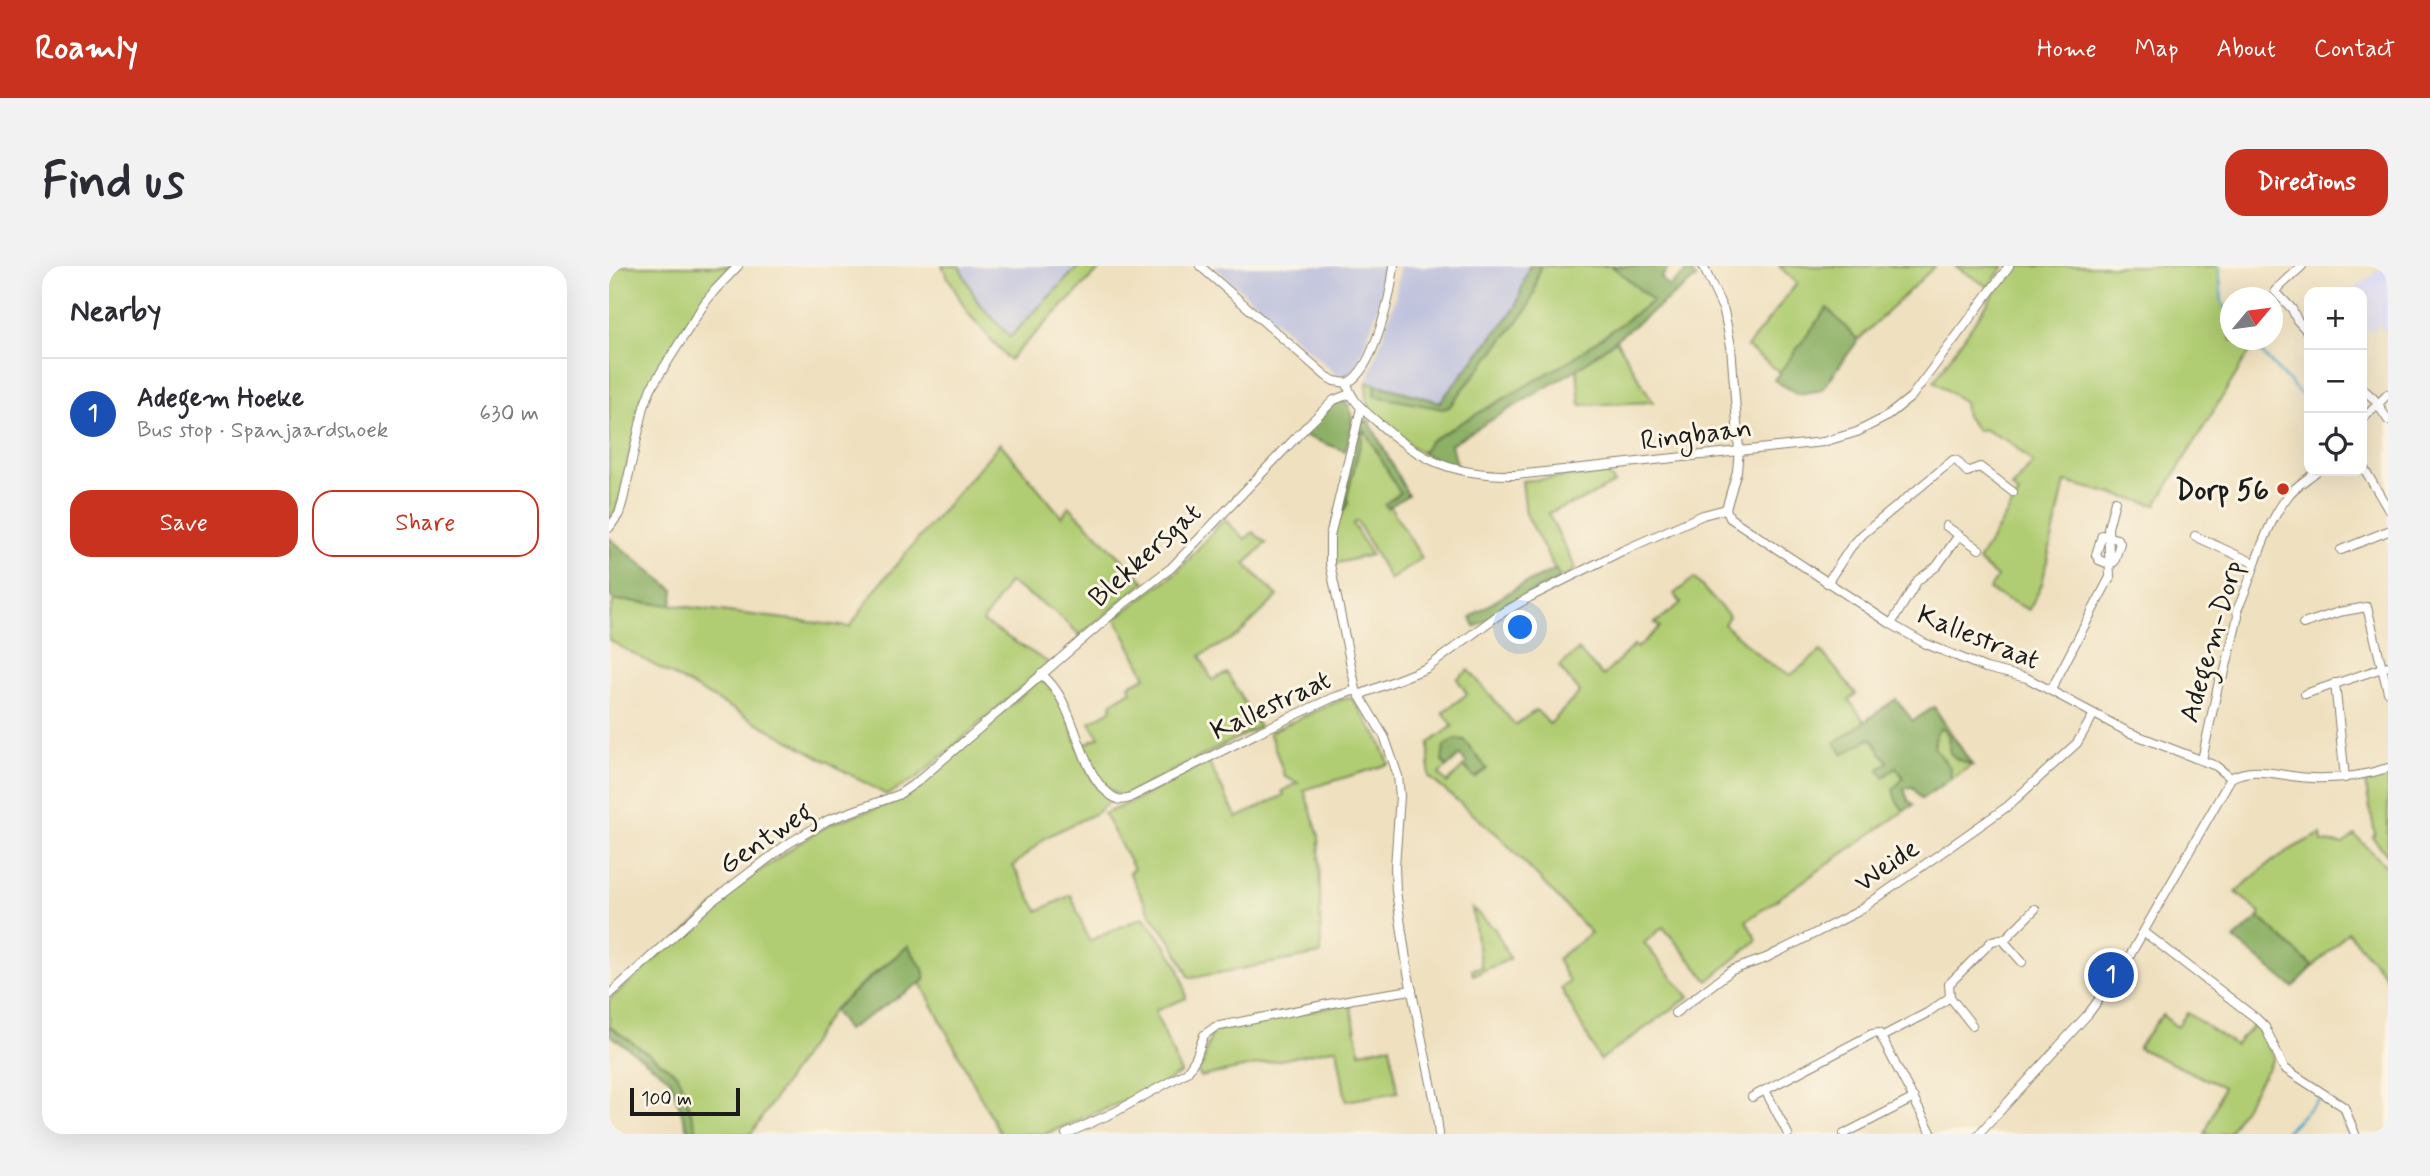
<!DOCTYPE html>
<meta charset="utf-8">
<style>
:root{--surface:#fff;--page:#f2f2f3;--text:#2b2b33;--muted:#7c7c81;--line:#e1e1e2;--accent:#c8321e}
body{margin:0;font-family:Mynerve,sans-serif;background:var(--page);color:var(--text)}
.controls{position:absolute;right:21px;top:21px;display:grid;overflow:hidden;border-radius:14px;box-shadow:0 7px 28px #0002}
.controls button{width:63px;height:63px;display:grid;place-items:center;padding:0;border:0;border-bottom:2px solid var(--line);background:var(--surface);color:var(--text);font:35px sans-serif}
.compass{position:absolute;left:1611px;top:21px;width:63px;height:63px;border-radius:50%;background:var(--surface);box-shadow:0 7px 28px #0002;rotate:61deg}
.scale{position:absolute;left:21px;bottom:18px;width:110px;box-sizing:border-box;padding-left:7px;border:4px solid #1c1c1c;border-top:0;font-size:19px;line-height:24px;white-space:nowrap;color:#1c1c1c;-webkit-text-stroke:5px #fcf5e5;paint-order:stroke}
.you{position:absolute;left:912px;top:362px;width:24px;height:24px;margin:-18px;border:5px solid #fff;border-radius:50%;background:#1a73e8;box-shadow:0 0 0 10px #1a73e833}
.badge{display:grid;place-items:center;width:46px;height:46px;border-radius:50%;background:var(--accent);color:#fff;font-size:23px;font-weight:700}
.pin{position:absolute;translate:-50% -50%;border:4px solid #fff;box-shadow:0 2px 7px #0006}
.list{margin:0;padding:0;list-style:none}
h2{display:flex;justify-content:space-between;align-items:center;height:91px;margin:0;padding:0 28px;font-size:30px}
h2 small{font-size:23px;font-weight:400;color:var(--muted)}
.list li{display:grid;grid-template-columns:46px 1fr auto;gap:21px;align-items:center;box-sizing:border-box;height:112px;padding:0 28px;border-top:2px solid var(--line)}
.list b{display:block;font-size:26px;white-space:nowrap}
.list p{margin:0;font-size:23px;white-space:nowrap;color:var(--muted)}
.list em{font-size:23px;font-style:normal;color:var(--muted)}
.actions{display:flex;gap:14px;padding:21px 28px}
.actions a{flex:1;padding:16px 0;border:2px solid var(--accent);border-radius:21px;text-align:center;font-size:24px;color:var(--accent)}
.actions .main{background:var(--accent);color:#fff}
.icon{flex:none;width:38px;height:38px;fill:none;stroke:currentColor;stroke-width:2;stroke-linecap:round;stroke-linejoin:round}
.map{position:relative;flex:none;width:1779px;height:868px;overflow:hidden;border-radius:21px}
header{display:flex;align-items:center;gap:42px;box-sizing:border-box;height:98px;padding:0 35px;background:var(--accent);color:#fff}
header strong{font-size:33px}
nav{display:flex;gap:38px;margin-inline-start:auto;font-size:24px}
.intro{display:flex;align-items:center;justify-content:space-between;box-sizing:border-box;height:168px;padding:0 42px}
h1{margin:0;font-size:49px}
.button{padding:18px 32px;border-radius:21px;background:var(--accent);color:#fff;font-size:24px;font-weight:700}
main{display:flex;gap:42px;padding:0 42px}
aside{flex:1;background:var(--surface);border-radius:21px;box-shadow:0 7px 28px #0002}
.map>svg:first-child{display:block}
.built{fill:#d7d7f8}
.industrial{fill:#bfc2dd}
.green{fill:#b1cd73;stroke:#667448;stroke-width:2;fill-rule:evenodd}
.forest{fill:#8cb065;stroke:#546640;stroke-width:2}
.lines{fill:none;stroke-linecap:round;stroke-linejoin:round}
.stream{stroke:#4aa7c8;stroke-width:2.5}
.minor-casing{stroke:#867e6e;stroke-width:10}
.minor{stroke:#fff;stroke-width:8}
.poi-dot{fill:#c8321e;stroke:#fcf5e5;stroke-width:2.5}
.labels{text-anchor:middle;stroke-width:6;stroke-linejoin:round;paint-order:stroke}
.street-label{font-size:28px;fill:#1c1c1c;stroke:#fcf5e5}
.poi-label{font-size:28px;font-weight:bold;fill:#1c1c1c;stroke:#fcf5e5;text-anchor:end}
</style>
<header>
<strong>Roamly</strong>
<nav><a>Home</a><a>Map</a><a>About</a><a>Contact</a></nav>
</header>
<div class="intro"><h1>Find us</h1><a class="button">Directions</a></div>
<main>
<aside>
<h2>Nearby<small></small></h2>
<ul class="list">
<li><span class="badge" style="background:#1a4fb4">1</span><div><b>Adegem Hoeke</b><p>Bus stop · Spanjaardshoek</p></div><em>630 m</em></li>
</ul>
<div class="actions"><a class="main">Save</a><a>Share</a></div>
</aside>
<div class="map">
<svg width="1779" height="868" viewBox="0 0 1779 868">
<rect width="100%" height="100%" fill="#fcf5e5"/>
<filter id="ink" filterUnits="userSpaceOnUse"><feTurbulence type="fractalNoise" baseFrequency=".0143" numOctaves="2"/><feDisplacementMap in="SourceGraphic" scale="14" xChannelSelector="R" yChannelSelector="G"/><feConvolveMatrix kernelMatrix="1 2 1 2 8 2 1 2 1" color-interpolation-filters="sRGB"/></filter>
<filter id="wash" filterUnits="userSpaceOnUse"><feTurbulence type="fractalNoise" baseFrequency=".00686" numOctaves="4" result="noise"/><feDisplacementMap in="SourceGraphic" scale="28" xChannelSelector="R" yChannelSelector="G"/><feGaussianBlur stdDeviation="1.57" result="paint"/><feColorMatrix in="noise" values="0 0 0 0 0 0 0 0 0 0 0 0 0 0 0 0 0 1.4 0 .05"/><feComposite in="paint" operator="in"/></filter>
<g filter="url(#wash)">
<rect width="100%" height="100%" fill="#efe0bf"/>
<polygon class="built" points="1776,0 1779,0 1779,70 1771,59 1761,66 1753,56 1753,26 1740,26"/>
<g class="industrial">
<polygon points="333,0 494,0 400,94 358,46"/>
<polygon points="605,0 777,0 768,44 746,104 736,110 728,109"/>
<polygon points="791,0 920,0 907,41 831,136 758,116 786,34"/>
</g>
<g class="green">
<path d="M0,0h123c-43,44 -83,113 -99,173 -8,27 -8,59 -24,83z"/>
<polygon points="333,0 350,0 368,35 401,71 470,0 494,0 400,94 358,46"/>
<path d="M931,0h72l42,34 -85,61 -139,80 -8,12c-14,-9 -50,-32 -54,-49 -2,-7 -1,-15 -1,-22l9,2 -2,11 75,12 78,-97 7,-17z"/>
<polygon points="1170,0 1326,0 1249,74 1218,43 1171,106 1138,81 1188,17"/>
<polygon points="1346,0 1395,0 1379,21"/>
<polygon points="1404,0 1610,0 1613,36 1621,53 1622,74 1640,74 1645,79 1547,239 1456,216 1433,318 1420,344 1380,324 1388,311 1369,295 1410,228 1403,222 1424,197 1401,176 1374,163 1369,165 1357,150 1355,136 1325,115"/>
<polygon points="1007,74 1044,136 971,139 968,103"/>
<polygon points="755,162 791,227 776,238 781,240 813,292 781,314 748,255 744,258 762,289 724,298 723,284 728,249 739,237 737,231"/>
<polygon points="391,177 453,251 460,240 536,316 471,369 446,346 400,316 374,356 440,397 309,511 278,529 0,374 0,351 5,334 63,339 241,361 269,320"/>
<polygon points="998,207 1006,217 971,235 939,247 967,303 951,313 917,248 913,215"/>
<path d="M615,253l21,20 8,-7 13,11 -21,21 33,32 -41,40 -37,20 12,24 15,-7 32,54 -137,70c-22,-9 -30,-31 -39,-52l16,-8 -9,-15 21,-12 1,-8 20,-11 -3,-6 17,-8 -30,-59 63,-48z"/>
<path d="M1085,312l35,38 -5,8 40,36 27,15 30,-24 35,43 -7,6 16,22 -29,21 34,-6 18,25 -4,14 12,-9 8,12 -6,5 -2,16 8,11 -158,110 11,19 -49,41 -45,-54 -19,16 45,54 -89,63 -39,-72 8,-6 -12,-23 34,-26 -91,-96 -71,-60v-34l24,-17 -10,-14 24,-18 -10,-15 12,-9 46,55 21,-15 14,14 30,-32 -21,-25 19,-17 25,26 31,-31 3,3 23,-21 -5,-4 26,-20 -7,-9zM855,474l11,38 -11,-12 -17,17 -8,-9 8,-7 -5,-6z"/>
<path d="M430,414c24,6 37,67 48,89 5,12 13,21 22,30l-1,4 -12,10 -50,24 -33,29 25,45 33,-16 18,46 54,-24 5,5c19,24 35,44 38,76l-31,13 26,62 -26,15 -110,46h-45l-79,-151 4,-3 -2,-10 -15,-23 -34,26 -41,37 -82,124h-53l-20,-59 -69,-49v-26l110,-98 26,-21 59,-41 28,-17 59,-20 19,-10z"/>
<polygon points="741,432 744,434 771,475 780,498 695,524 710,570 712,688 583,712 580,711 565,680 541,647 520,606 525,603 495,548 528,533 599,495 628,552 675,529 673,525 689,517 676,511 660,466 734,433"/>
<polygon points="1331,463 1335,463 1339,469 1341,487 1348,493 1363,499 1342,513 1341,502 1325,481 1327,468"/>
<polygon points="1778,509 1779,512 1779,590 1763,571 1766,568 1756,516"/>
<path d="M1712,568l1,8 21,2 12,-9 33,33v111l-40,-47 -35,35 -54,-50 2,-3 -25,-22c31,-28 47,-41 85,-58z"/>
<polygon points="863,642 886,663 901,693 864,709 863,703 872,701"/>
<polygon points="741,737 751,786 781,780 789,826 737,835 728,782 591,811 589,804 593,800 603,765"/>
<polygon points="1578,747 1626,779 1647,757 1665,792 1619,868 1596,868 1614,821 1529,782 1553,749 1568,761"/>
</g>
<g class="forest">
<polygon points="920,0 931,0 925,27 918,44 840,141 834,143 765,130 767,118 831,136 907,41"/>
<polygon points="1003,0 1061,0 1052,12 1060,21 1080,3 1087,12 968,103 842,178 849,202 813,187 821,175 960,95 1044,35"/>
<polygon points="1218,42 1249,74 1213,124 1189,128 1165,114"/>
<path d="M728,133l9,3c11,14 4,33 -1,49l-42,-16z"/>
<polygon points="754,154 760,155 799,229 778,242 776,238 791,227 755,163 738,231 739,237 731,251 728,249 750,159"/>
<polygon points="0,272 65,324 63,339 5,334 0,329"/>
<polygon points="947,303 951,313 915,330 866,361 862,351 867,347 909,321"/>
<polygon points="1287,433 1304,455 1325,441 1363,499 1348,493 1341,487 1339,469 1335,463 1331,463 1327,468 1325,481 1341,502 1342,513 1312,533 1304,521 1295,522 1299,534 1304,539 1295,545 1287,534 1284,523 1295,512 1287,501 1275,511 1270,503 1279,496 1262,472 1234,488 1226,477"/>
<polygon points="847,473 855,474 878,503 866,512 855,500 858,497 851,489 838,501 833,495 835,480"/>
<polygon points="1650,651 1704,701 1684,721 1625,673"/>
<polygon points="299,680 314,703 316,714 238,764 224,744"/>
<polygon points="0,760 69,809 89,868 80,868 61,813 0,768"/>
</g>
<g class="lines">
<g class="stream">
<polyline points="1610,0 1613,36 1622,53"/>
<polyline points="1640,74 1700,137"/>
<polyline points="1723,837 1734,851 1740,868"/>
<polyline points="1674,868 1712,831 1714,832"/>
</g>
</g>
</g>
<g filter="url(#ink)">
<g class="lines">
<g class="minor-casing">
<g id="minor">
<polyline points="591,0 717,110 725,115 738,117"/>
<polyline points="1094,0 1115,45 1122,80 1130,184 1128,205 1117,243 1121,252 1282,358 1315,377 1377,402 1418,412 1519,466 1607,500 1622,512"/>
<polyline points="1693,0 1666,25 1683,43 1688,54 1700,67"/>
<path d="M738,117c4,17 15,26 28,37 46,42 79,56 141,55l307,-33 34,-10 29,-15 25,-20 98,-131"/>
<path d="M738,117c27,-12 44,-89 47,-117"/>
<polyline points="1753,122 1765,133 1779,154"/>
<polyline points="752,142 721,270 721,298 747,424 776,472 789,510 791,530 786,601 787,625 799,707 826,836 830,868"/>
<polyline points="1753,154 1779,128"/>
<polyline points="1753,199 1779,243"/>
<polyline points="1337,260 1370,283"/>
<polyline points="0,262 10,248 14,234 35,141 42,122 95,38 106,24 129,0"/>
<polygon points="1493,269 1508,273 1511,277 1505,296 1500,298 1490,294 1487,289"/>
<polyline points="1586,270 1645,297"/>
<polyline points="1732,284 1779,265"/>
<polyline points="1218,317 1242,281 1254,268 1344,194 1348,195 1358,206 1371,201 1404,226"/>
<polyline points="1282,358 1309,314 1328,300 1350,269"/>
<polyline points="1694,358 1730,346 1758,341 1779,426"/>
<path d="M432,408c40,31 35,107 78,126l8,-1 134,-68 71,-33 24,-8"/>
<polyline points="1726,417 1736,512"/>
<polyline points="1442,424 1501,311 1499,262 1506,235"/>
<polyline points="1696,428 1779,400"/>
<polyline points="750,429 818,402 888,350 921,331 1013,285 1094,249 1117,243"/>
<path d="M1593,494l17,-79 5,-6 14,-59 -1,-6c18,-37 25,-81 51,-114 7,-10 20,-17 29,-25"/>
<polyline points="1535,666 1648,753 1656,761 1675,802 1735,841 1746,868"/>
<polyline points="1393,673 1413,696"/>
<polyline points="0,729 102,636 177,579 219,554 289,529 308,516 517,336 562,302 698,160 725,134 741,128"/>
<polyline points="1341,731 1363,759"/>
<polyline points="1066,747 1123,704 1157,692 1248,646 1399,540 1468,477 1485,448"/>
<polyline points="1272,771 1318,747 1341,731 1340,718 1383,675 1397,672 1426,643"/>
<polyline points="1156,824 1179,868"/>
<polyline points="1143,831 1263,768 1270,767 1323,868"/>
<polyline points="457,868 506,846 578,806 587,792 595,769 606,761 749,732 803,724"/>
<polyline points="1235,868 1305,832"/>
<path d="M1370,868l110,-121 36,-49 106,-186c24,-14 54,0 81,0 26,1 51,-2 76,-10"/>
</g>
</g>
<use href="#minor" class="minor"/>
</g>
</g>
<circle class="poi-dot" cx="1674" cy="223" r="7"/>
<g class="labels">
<g class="street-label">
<text transform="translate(1087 167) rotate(-7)" y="10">Ringbaan</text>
<text transform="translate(535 288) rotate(-42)" y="10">Blekkersgat</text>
<text transform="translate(1370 370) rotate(22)" y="10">Kallestraat</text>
<text transform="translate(1601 375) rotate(-74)" y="10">Adegem-Dorp</text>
<text transform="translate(661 438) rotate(-25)" y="10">Kallestraat</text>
<text transform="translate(156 571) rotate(-34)" y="10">Gentweg</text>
<text transform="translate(1277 598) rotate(-35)" y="10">Weide</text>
</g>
<g class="poi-label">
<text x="1660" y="233">Dorp 56</text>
</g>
</g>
</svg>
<div class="controls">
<button>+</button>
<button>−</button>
<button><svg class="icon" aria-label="locate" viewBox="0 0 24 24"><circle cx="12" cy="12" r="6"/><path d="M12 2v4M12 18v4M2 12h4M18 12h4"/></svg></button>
</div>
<svg class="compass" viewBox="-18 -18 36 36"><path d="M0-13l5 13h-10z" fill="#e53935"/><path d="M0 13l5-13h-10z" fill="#7c7c81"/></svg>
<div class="scale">100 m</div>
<div class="you"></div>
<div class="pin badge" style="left:1502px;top:709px;background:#1a4fb4">1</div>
</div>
</main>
